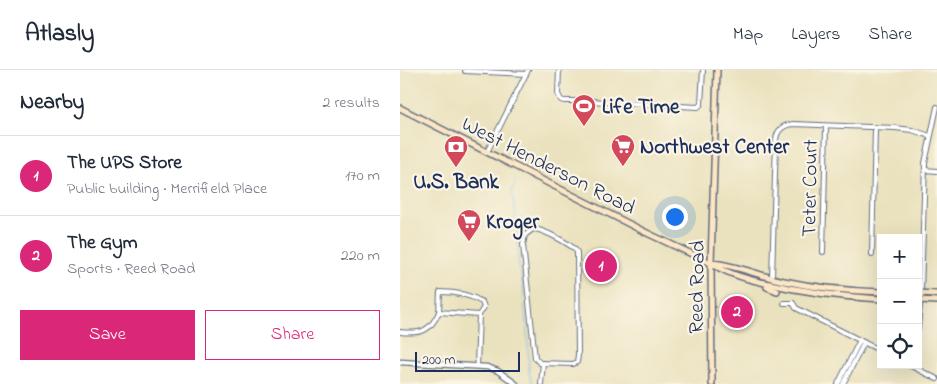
<!DOCTYPE html>
<meta charset="utf-8">
<style>
:root{--surface:#fff;--page:#f6f6f7;--text:#1f2937;--muted:#747a83;--line:#e0e1e3;--accent:#db2777}
body{margin:0;font-family:"Indie Flower",sans-serif;background:var(--page);color:var(--text)}
.controls{position:absolute;right:15px;bottom:15px;display:grid;overflow:hidden;border-radius:0px;box-shadow:0 5px 20px #0002}
.controls button{width:45px;height:45px;display:grid;place-items:center;padding:0;border:0;border-bottom:1px solid var(--line);background:var(--surface);color:var(--text);font:25px sans-serif}
.scale{position:absolute;left:15px;bottom:12px;width:105px;box-sizing:border-box;padding-left:5px;border:2px solid #1b2f5e;border-top:0;font-size:14px;line-height:18px;white-space:nowrap;color:#1b2f5e;-webkit-text-stroke:4px #fcf5e5;paint-order:stroke}
.you{position:absolute;left:274px;top:146px;width:18px;height:18px;margin:-12px;border:4px solid #fff;border-radius:50%;background:#1a73e8;box-shadow:0 0 0 8px #1a73e833}
.badge{display:grid;place-items:center;width:32px;height:32px;border-radius:50%;background:var(--accent);color:#fff;font-size:16px;font-weight:700}
.pin{position:absolute;translate:-50% -50%;border:2px solid #fff;box-shadow:0 1px 5px #0006}
.list{margin:0;padding:0;list-style:none}
h2{display:flex;justify-content:space-between;align-items:center;height:65px;margin:0;padding:0 20px;font-size:21px}
h2 small{font-size:16px;font-weight:400;color:var(--muted)}
.list li{display:grid;grid-template-columns:32px 1fr auto;gap:15px;align-items:center;box-sizing:border-box;height:80px;padding:0 20px;border-top:1px solid var(--line)}
.list b{display:block;font-size:19px;white-space:nowrap}
.list p{margin:0;font-size:16px;white-space:nowrap;color:var(--muted)}
.list em{font-size:16px;font-style:normal;color:var(--muted)}
.actions{display:flex;gap:10px;padding:15px 20px}
.actions a{flex:1;padding:11px 0;border:1px solid var(--accent);border-radius:0px;text-align:center;font-size:18px;color:var(--accent)}
.actions .main{background:var(--accent);color:#fff}
.icon{flex:none;width:28px;height:28px;fill:none;stroke:currentColor;stroke-width:2;stroke-linecap:round;stroke-linejoin:round}
.map{position:relative;flex:none;width:537px;height:314px;overflow:hidden}
header{display:flex;align-items:center;gap:30px;box-sizing:border-box;height:70px;padding:0 25px;background:var(--surface);border-bottom:1px solid var(--line)}
header strong{font-size:24px}
nav{display:flex;gap:28px;margin-inline-start:auto;font-size:18px}
main{display:flex}
aside{flex:1;background:var(--surface)}
.map>svg:first-child{display:block}
.lines{fill:none;stroke-linecap:round;stroke-linejoin:round}
.stream{stroke:#70b4e6;stroke-width:1}
.minor-casing{stroke:#636e80;stroke-width:6}
.tertiary-casing{stroke:#636e80;stroke-width:7}
.secondary-casing{stroke:#636e80;stroke-width:8}
.minor{stroke:#fff;stroke-width:4}
.tertiary{stroke:#fff;stroke-width:4.5}
.secondary{stroke:#fce6c4;stroke-width:5}
.labels{text-anchor:middle;stroke-width:4.5;stroke-linejoin:round;paint-order:stroke}
.poi-label{font-size:21px;font-weight:bold;fill:#1b2f5e;stroke:#fcf5e5;text-anchor:start}
.street-label{font-size:21px;fill:#1b2f5e;stroke:#fcf5e5}
</style>
<header>
<strong>Atlasly</strong>
<nav><a>Map</a><a>Layers</a><a>Share</a></nav>
</header>
<main>
<aside>
<h2>Nearby<small>2 results</small></h2>
<ul class="list">
<li><span class="badge">1</span><div><b>The UPS Store</b><p>Public building · Merrifield Place</p></div><em>170 m</em></li>
<li><span class="badge">2</span><div><b>The Gym</b><p>Sports · Reed Road</p></div><em>220 m</em></li>
</ul>
<div class="actions"><a class="main">Save</a><a>Share</a></div>
</aside>
<div class="map">
<svg width="537" height="314" viewBox="0 0 537 314">
<rect width="100%" height="100%" fill="#fcf5e5"/>
<filter id="ink" filterUnits="userSpaceOnUse"><feTurbulence type="fractalNoise" baseFrequency=".02" numOctaves="2"/><feDisplacementMap in="SourceGraphic" scale="10" xChannelSelector="R" yChannelSelector="G"/><feConvolveMatrix kernelMatrix="1 2 1 2 8 2 1 2 1" color-interpolation-filters="sRGB"/></filter>
<filter id="wash" filterUnits="userSpaceOnUse"><feTurbulence type="fractalNoise" baseFrequency=".0096" numOctaves="4" result="noise"/><feDisplacementMap in="SourceGraphic" scale="20" xChannelSelector="R" yChannelSelector="G"/><feGaussianBlur stdDeviation="1.12" result="paint"/><feColorMatrix in="noise" values="0 0 0 0 0 0 0 0 0 0 0 0 0 0 0 0 0 1.4 0 .05"/><feComposite in="paint" operator="in"/></filter>
<g filter="url(#wash)">
<rect width="100%" height="100%" fill="#eae2be"/>
<g class="lines">
<g class="stream">
<polyline points="116,110 112,121 116,150"/>
<polyline points="117,159 118,191 123,216 128,275 129,302 132,314"/>
</g>
</g>
</g>
<g filter="url(#ink)">
<g class="lines">
<g class="minor-casing">
<g id="minor">
<polyline points="159,0 158,24 161,30 164,31 189,31 298,37 301,34 303,0"/>
<polyline points="65,1 126,4"/>
<polyline points="87,82 128,0"/>
<polyline points="525,100 537,101"/>
<path d="M133,159c9,0 39,15 44,23l1,103 -1,7 -4,2 -33,-1 -5,-5 -12,-113 2,-10z"/>
<polyline points="423,182 426,56"/>
<polyline points="472,184 475,58"/>
<path d="M372,208l4,-138c1,-10 7,-15 17,-16l102,4 17,2 18,6"/>
<polyline points="384,233 393,233 396,238 481,281"/>
<path d="M39,242l1,-20c14,0 29,2 42,10l2,5 -5,8"/>
<polyline points="518,259 521,223 525,93 537,37"/>
<path d="M0,262c21,2 30,0 39,-20l40,3 -2,51"/>
<polyline points="509,295 537,309"/>
<polyline points="141,314 143,293"/>
<polyline points="438,314 460,270"/>
<polyline points="443,314 464,273"/>
</g>
</g>
<g class="tertiary-casing">
<polyline id="tertiary" points="0,292 87,297 98,301 116,314"/>
</g>
<g class="secondary-casing">
<g id="secondary">
<path d="M0,38l247,125 64,30c16,11 35,16 54,20 39,9 76,14 116,16"/>
<path d="M312,193c24,2 48,13 72,18 32,7 64,10 97,11"/>
<polyline points="367,217 377,221"/>
<polyline points="518,223 537,224"/>
<polyline points="518,230 537,231"/>
<polyline points="312,314 311,193 317,0"/>
</g>
</g>
<use href="#minor" class="minor"/>
<use href="#tertiary" class="tertiary"/>
<use href="#secondary" class="secondary"/>
</g>
</g>
<defs>
<g id="stadium-pin" transform="scale(1.25)"><path d="M0 17L-7.5 6A9.5 9.5 0 1 1 7.5 6Z" fill="#d1495b" stroke="#fcf5e5"/><path d="M0-5a6.5 5 0 1 0 0 10a6.5 5 0 1 0 0-10ZM-3.5-1.8h7v3.6h-7Z" fill="#fff"/></g>
<g id="supermarket-pin" transform="scale(1.25)"><path d="M0 17L-7.5 6A9.5 9.5 0 1 1 7.5 6Z" fill="#d1495b" stroke="#fcf5e5"/><path d="M-6-5.5h2.5l.6 2H6L4.5 2H-2.5L-4.4-4H-6ZM-1.5 3.2a1.3 1.3 0 1 0 .1 0ZM3 3.2a1.3 1.3 0 1 0 .1 0Z" fill="#fff"/></g>
<g id="bank-pin" transform="scale(1.25)"><path d="M0 17L-7.5 6A9.5 9.5 0 1 1 7.5 6Z" fill="#d1495b" stroke="#fcf5e5"/><path d="M-6-4H6V4H-6ZM0-2.3a2.3 2.3 0 1 0 0 4.6a2.3 2.3 0 1 0 0-4.6Z" fill="#fff"/></g>
</defs>
<g fill-rule="evenodd">
<use href="#stadium-pin" x="184" y="36"/>
<use href="#supermarket-pin" x="223" y="76"/>
<use href="#bank-pin" x="56" y="77"/>
<use href="#supermarket-pin" x="69" y="151"/>
</g>
<g class="labels">
<g class="poi-label">
<text x="202" y="43">Life Time</text>
<text x="240" y="83">Northwest Center</text>
<text x="56" y="118" text-anchor="middle">U.S. Bank</text>
<text x="86" y="158">Kroger</text>
</g>
<g class="street-label">
<text transform="translate(149 95) rotate(27)" y="7">West Henderson Road</text>
<text transform="translate(409 118) rotate(-89)" y="7">Teter Court</text>
<text transform="translate(296 217) rotate(-89)" y="7">Reed Road</text>
</g>
</g>
</svg>
<div class="controls">
<button>+</button>
<button>−</button>
<button><svg class="icon" aria-label="locate" viewBox="0 0 24 24"><circle cx="12" cy="12" r="6"/><path d="M12 2v4M12 18v4M2 12h4M18 12h4"/></svg></button>
</div>
<div class="scale">200 m</div>
<div class="you"></div>
<div class="pin badge" style="left:201px;top:196px">1</div>
<div class="pin badge" style="left:337px;top:242px">2</div>
</div>
</main>
